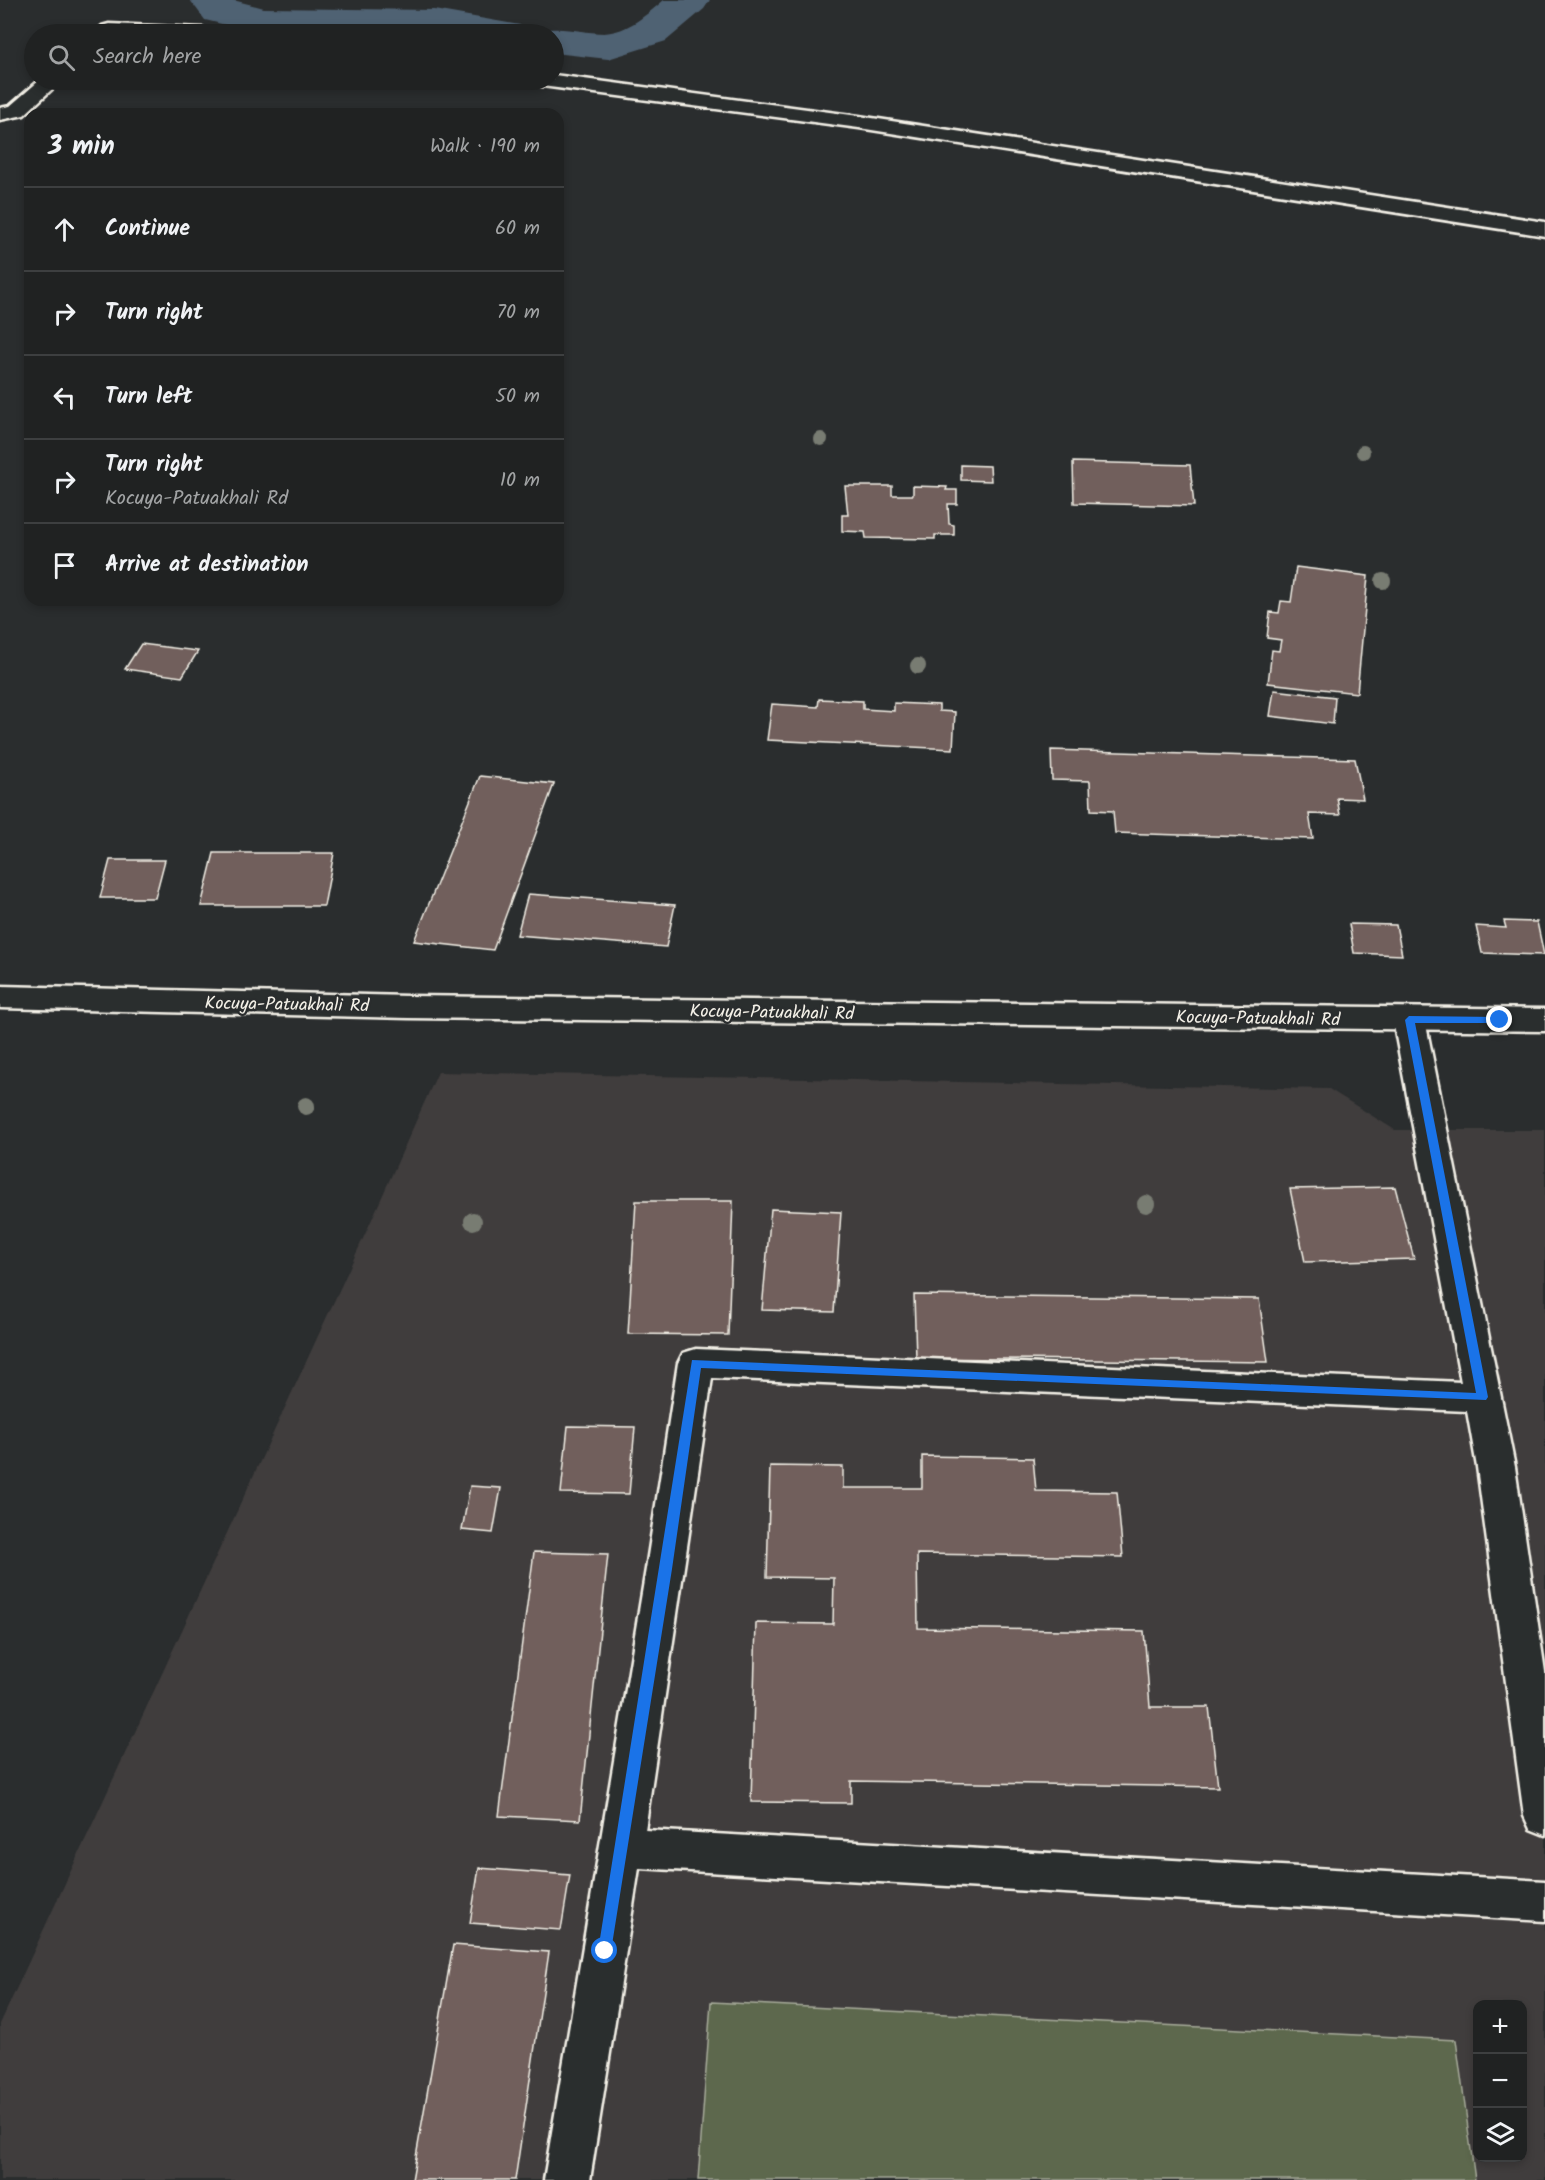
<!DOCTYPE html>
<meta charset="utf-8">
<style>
:root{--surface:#202222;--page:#282a2a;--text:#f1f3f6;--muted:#a2a4a5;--line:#3d3f40}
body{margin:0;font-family:Kalam,sans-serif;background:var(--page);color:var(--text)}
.controls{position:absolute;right:18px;bottom:18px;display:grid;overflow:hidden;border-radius:12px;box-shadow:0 3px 9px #0003}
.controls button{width:54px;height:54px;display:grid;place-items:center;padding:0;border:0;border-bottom:2px solid var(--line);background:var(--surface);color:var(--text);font:30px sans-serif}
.stop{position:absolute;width:18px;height:18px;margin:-14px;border:4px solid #1a73e8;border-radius:50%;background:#fff}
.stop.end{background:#1a73e8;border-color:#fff;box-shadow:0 2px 6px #0008}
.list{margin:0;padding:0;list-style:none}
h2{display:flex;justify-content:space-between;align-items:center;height:78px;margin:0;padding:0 24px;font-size:26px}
h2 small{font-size:20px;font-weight:400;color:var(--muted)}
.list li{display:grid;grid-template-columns:39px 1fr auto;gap:18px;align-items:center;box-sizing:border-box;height:84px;padding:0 24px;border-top:2px solid var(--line)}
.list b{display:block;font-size:22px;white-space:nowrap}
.list p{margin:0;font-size:20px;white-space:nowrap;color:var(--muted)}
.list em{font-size:20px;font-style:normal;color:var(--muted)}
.icon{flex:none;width:33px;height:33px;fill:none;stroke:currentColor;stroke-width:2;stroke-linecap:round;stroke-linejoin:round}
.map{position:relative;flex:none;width:1545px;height:2180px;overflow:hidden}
.search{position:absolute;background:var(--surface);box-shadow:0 3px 9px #0003;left:24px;top:24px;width:540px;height:66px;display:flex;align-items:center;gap:15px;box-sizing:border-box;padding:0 21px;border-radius:33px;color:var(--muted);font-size:22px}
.panel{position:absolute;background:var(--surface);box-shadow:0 3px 9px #0003;left:24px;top:108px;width:540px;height:498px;border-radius:18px}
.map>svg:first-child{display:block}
.built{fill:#3f3c3c;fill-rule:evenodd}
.green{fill:#5d674e;stroke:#a8ac9b;stroke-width:1.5}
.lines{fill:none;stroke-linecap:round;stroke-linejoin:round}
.canal{fill:#506273;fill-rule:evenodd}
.building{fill:#715f5b;stroke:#f4f1e8;stroke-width:1.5}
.minor-casing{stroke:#f4f1e8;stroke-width:5}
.major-casing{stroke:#f4f1e8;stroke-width:5}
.minor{fill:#2a2d2e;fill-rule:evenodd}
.major{fill:#2a2d2e;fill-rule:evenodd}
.tree{fill:#787b72}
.route{fill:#1a73e8}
.labels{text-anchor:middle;stroke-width:4.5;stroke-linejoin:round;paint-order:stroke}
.street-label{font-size:18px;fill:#f4f1e8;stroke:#2a2d2e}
</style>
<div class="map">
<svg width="1545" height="2180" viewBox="0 0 1545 2180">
<rect width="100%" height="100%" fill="#2a2d2e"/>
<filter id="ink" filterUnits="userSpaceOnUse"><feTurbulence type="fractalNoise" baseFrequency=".0167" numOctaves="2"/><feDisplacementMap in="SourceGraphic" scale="12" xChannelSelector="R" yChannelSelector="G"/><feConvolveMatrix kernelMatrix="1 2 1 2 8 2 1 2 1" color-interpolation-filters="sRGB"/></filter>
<g filter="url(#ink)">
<path class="built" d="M438,1072l891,17 66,41h150v1050h-1545v-156l367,-794zM1478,2004h44v154h-44z"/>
<polygon class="green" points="711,2002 1456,2040 1475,2180 698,2180"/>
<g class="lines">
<g class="canal">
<polygon points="190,0 233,0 264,8 434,10 520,25 526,34 264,34 205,20"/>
<path d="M664,0h46l-6,9 -38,32 -58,18 -54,-6v-19h-17l2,-3c22,-6 42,2 65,2 24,-1 43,-19 60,-33z"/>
</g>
</g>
<g class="building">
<polygon points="1073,462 1190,465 1194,506 1074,503"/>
<polygon points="961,465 990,466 991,481 961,480"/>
<polygon points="845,486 892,486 892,495 913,495 913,486 947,487 946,490 957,490 957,504 948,504 949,524 954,525 954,535 935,535 935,539 866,538 865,532 842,531 842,515 848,515"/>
<polygon points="1296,567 1368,576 1357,693 1268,683 1272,650 1279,651 1281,640 1267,638 1270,612 1279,613 1281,601 1291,602"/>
<polygon points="141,644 198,651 182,677 125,669"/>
<polygon points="1274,690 1335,697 1333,724 1270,716"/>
<polygon points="819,699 863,701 863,709 894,711 894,703 939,705 939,711 955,712 953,749 767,740 772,704 818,707"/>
<polygon points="1051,750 1355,759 1363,799 1337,798 1340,815 1309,814 1313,839 1115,833 1113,811 1091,810 1090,781 1052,780"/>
<polygon points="480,776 554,784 493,950 414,941"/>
<polygon points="214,853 334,853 324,906 201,906"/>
<polygon points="110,860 165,860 155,898 100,898"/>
<polygon points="528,894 675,905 666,947 517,935"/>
<polygon points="1504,921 1537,922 1544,955 1482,953 1476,926 1506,928"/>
<polygon points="1349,924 1396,925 1402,955 1354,953"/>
<polygon points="1395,1187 1414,1259 1305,1262 1290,1189"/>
<polygon points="636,1201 733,1201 728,1335 628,1334"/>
<polygon points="771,1209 841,1212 834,1312 762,1310"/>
<polygon points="914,1295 1259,1299 1268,1362 916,1358"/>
<polygon points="568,1426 635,1427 629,1494 561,1493"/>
<polygon points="922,1456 1033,1458 1036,1491 1117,1492 1123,1557 917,1554 918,1628 1144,1631 1150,1707 1209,1707 1218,1787 851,1781 851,1803 751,1802 756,1623 833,1624 834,1578 767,1577 770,1466 843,1467 843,1488 922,1488"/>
<polygon points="470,1486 501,1488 493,1533 462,1530"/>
<polygon points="534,1552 608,1554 580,1820 499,1816"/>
<polygon points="479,1868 570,1875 561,1930 470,1923"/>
<polygon points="453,1945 549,1952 515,2180 412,2180"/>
</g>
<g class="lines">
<g class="minor-casing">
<g id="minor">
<polygon points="109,24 203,28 210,30 213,34 93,34 102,26"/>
<polygon points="554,75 859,116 1545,222 1545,236 859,128 542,86 535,84 532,80 554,80"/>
<polygon points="40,80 62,80 24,115 0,120 0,108 10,106"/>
<polygon points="1409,1009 1420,1012 1425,1020 1515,1467 1545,1672 1545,1835 1530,1829 1524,1816 1477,1467 1467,1411 712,1378 645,1830 1545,1881 1545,1921 639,1868 590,2180 544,2180 646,1569 678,1363 683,1353 696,1349 1461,1382 1393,1020 1398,1012"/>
</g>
</g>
<g class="major-casing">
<polygon id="major" points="0,986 408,996 1545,1009 1545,1031 408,1018 0,1008"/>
</g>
<use href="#minor" class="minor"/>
<use href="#major" class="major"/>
</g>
<g class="tree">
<circle cx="821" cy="439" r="7"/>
<circle cx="1363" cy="452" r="7"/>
<circle cx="1383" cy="581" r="8"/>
<circle cx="918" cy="666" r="8"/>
<circle cx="306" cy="1106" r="9"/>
<circle cx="1146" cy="1204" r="9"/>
<circle cx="473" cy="1221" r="9"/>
</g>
</g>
<polygon class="route" points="1409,1016 1500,1017 1505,1020 1500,1023 1415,1023 1488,1397 1486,1400 701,1368 672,1569 611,1951 610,1956 605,1957 600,1956 598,1951 692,1360 1476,1393 1405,1020"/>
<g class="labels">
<g class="street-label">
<text transform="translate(287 1004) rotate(1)" y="6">Kocuya-Patuakhali Rd</text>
<text transform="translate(772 1012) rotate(1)" y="6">Kocuya-Patuakhali Rd</text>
<text transform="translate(1258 1018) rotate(1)" y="6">Kocuya-Patuakhali Rd</text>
</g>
</g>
</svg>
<div class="controls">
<button>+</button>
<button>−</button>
<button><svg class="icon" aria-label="layers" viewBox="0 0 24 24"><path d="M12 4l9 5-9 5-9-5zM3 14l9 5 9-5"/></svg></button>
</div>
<div class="stop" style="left:605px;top:1951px"></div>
<div class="stop end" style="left:1500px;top:1020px"></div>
<div class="search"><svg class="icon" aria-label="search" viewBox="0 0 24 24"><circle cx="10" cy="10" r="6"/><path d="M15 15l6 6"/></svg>Search here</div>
<section class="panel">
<h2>3 min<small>Walk · 190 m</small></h2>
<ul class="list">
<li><svg class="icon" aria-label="ahead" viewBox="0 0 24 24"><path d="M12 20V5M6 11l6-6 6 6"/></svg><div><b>Continue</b></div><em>60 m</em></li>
<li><svg class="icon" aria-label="right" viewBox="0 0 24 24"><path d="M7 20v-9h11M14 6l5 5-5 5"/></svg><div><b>Turn right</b></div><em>70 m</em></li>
<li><svg class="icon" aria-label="left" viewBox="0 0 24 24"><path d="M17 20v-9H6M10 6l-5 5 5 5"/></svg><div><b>Turn left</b></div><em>50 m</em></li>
<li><svg class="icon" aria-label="right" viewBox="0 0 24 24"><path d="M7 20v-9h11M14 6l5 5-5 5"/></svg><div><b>Turn right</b><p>Kocuya-Patuakhali Rd</p></div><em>10 m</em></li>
<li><svg class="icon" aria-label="arrive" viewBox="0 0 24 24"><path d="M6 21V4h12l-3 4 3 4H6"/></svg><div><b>Arrive at destination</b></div></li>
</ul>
</section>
</div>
